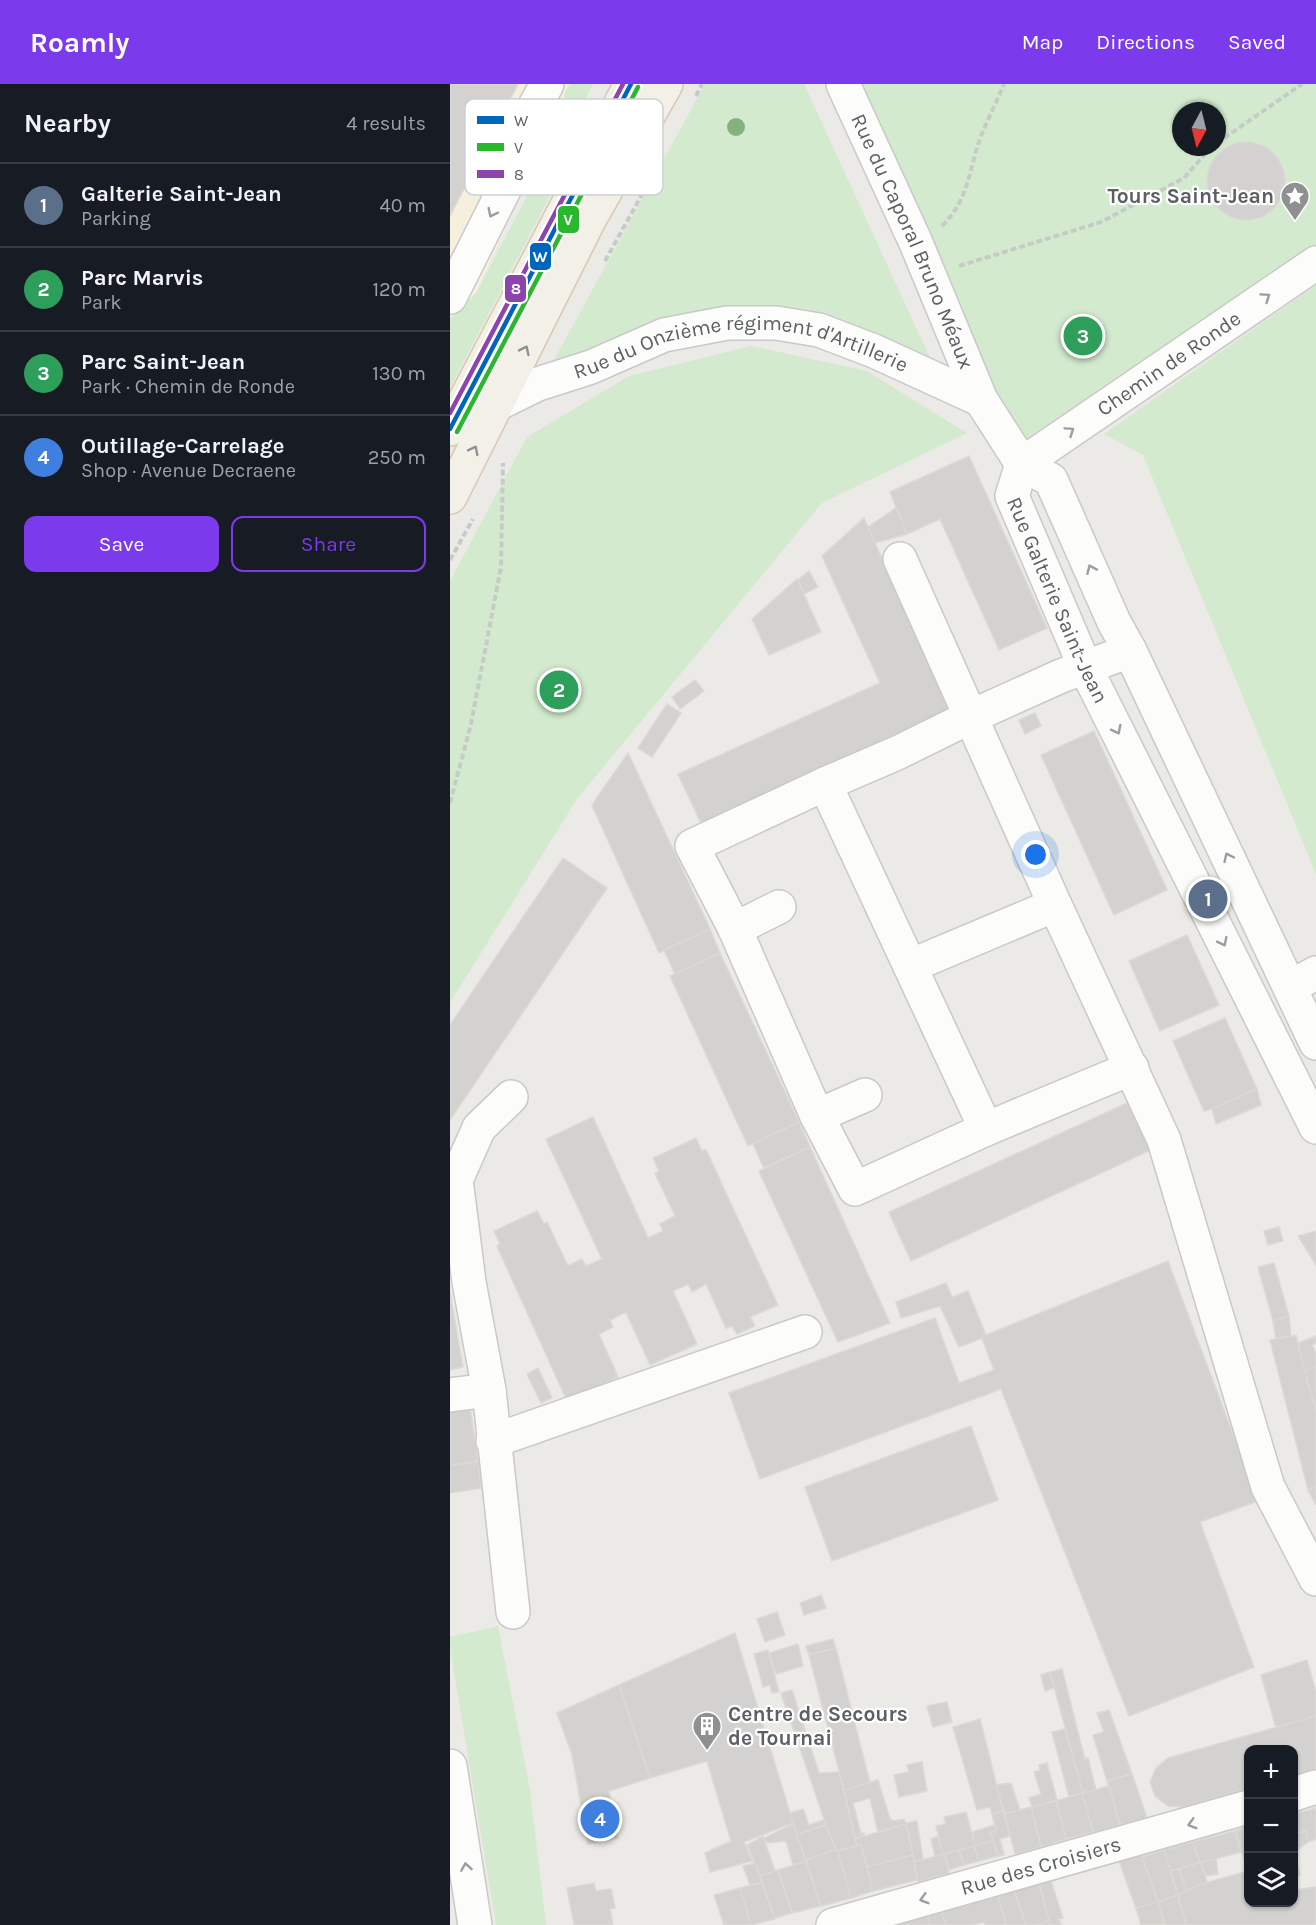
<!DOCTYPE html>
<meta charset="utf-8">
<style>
:root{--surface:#171b24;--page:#242831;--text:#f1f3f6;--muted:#9ea1a6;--line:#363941;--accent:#7c3aed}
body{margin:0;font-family:Karla,sans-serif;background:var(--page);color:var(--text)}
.controls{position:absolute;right:18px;bottom:18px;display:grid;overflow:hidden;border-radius:12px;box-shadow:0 2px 4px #0004}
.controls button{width:54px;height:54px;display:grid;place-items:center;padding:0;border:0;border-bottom:2px solid var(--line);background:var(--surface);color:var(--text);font:30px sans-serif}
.compass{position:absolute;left:722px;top:18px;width:54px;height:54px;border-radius:50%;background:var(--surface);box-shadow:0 2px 4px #0004;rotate:187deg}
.you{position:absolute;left:586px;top:771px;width:21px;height:21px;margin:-15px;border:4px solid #fff;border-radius:50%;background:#1a73e8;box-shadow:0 0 0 9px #1a73e833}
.badge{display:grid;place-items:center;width:39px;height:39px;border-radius:50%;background:var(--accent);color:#fff;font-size:20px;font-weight:700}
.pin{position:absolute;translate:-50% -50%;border:3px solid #fff;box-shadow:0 2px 6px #0006}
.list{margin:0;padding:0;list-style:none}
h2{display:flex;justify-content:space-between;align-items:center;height:78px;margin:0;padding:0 24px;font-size:26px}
h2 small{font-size:20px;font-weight:400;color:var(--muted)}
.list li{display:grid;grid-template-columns:39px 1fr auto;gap:18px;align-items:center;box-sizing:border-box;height:84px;padding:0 24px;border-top:2px solid var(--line)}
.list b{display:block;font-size:22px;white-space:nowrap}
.list p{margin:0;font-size:20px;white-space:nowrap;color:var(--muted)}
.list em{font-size:20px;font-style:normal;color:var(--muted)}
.actions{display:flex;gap:12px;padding:18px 24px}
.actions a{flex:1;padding:14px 0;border:2px solid var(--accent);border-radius:12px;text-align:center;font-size:21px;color:var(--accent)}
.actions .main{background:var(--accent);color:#fff}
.icon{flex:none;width:33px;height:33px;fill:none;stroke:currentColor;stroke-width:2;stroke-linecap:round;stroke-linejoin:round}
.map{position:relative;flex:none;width:866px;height:1841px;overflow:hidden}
header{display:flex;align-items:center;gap:36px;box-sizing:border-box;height:84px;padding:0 30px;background:var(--accent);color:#fff}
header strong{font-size:28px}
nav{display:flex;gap:33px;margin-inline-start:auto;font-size:21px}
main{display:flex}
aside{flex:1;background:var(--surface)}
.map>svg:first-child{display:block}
.commercial{fill:#f6efde}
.green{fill:#d4eacf;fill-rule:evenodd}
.building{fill:#d3d2d0;stroke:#dcd9d5;stroke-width:1.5}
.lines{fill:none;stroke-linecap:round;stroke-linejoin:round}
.minor-casing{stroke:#c8c9c8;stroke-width:36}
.major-casing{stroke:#d7c9b1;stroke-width:36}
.path{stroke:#c5ccc8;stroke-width:4;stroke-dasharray:6 3;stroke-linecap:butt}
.minor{stroke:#fcfcfb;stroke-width:33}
.major{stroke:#f3f0e7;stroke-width:33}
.bus-1-casing{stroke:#fff;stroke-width:9}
.bus-2-casing{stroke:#fff;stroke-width:9}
.bus-3-casing{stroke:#fff;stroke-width:9}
.bus-1{stroke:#0065bd;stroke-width:4.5}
.bus-2{stroke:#29b72d;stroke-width:4.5}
.bus-3{stroke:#8e44ad;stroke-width:4.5}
.tree{fill:#84b27f}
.oneway{stroke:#9b9ea1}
.oneway2{stroke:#909292}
.labels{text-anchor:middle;stroke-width:4.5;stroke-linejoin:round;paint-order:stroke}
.poi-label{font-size:21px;font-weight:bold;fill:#5b6065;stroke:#fff;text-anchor:end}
.street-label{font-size:21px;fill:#5b6065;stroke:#fff}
.key{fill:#fff;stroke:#cecfd1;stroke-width:1.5}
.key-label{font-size:16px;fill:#5b6065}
.line-badge{stroke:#fff;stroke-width:2}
.badge-label{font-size:16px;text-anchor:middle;font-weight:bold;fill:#fff}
</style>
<header>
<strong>Roamly</strong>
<nav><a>Map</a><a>Directions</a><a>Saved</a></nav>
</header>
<main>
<aside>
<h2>Nearby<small>4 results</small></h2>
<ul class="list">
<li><span class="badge" style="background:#5c6f8a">1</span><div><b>Galterie Saint-Jean</b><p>Parking</p></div><em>40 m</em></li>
<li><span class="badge" style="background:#2e9e5b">2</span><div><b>Parc Marvis</b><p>Park</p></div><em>120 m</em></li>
<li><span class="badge" style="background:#2e9e5b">3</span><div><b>Parc Saint-Jean</b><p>Park · Chemin de Ronde</p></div><em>130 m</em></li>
<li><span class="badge" style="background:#3f7fe0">4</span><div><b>Outillage-Carrelage</b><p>Shop · Avenue Decraene</p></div><em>250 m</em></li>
</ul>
<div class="actions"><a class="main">Save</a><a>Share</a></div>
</aside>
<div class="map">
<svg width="866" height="1841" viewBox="0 0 866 1841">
<rect width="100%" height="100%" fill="#eceae6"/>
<polygon class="commercial" points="0,0 133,0 88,72 26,209 0,258"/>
<g class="green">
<polygon points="120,0 143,0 98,90 101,110 0,304 0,234 26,209 107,55 115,8"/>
<polygon points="255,0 354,0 481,276 360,233 98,287"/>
<path d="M406,0h460v167l-237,170 -64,21zM731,27h36v36h-36z"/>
<polygon points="866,201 866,790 693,371 654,350"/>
<polygon points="301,262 417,287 517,349 372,419 127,715 0,919 0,497 77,353 179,292"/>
<polygon points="48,1542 80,1706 96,1841 46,1841 0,1564 0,1553"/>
</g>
<g class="building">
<polygon points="0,0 68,0 0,132"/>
<circle cx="796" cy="97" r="39"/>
<polygon points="519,372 597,544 549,566 490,435 457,450 440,408"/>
<polygon points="446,424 457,450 425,459 418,443"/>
<polygon points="414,434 499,626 251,739 228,690 430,599 372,472"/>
<polygon points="359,487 368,503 354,510 348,496"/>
<polygon points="347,495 371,548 319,571 302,535"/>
<polygon points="245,596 254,607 230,625 222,613"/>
<polygon points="217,620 231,629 202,673 188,664"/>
<polygon points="585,629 591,642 575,650 569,636"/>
<polygon points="644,647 717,806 664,831 591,671"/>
<polygon points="178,669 260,845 209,869 142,721"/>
<polygon points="113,774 157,804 0,1036 0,941"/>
<polygon points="260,845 270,869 225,890 214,866"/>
<polygon points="737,851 769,921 710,947 679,877"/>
<polygon points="270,869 349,1038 298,1062 220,892"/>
<polygon points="775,934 807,1005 762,1025 754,1027 723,957"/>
<polygon points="807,1005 811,1021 766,1040 762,1025"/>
<polygon points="677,1019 701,1066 461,1177 439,1128"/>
<polygon points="143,1033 198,1154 213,1147 210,1140 225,1132 205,1089 209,1087 203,1074 246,1054 252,1067 256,1066 328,1221 300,1233 305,1242 287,1250 282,1242 276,1244 256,1200 242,1208 238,1200 223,1207 247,1260 200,1281 176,1228 160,1236 163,1243 149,1250 168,1293 117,1317 47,1162 50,1160 44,1147 87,1127 94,1140 97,1138 118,1182 132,1175 136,1182 152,1175 96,1055"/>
<polygon points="349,1038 360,1063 314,1084 303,1060"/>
<polygon points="360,1063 440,1239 388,1258 309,1087"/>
<polygon points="829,1143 833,1157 818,1161 814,1147"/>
<polygon points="866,1147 866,1181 848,1152"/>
<polygon points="718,1177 808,1417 750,1438 804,1583 679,1632 551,1305 310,1395 279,1309 485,1234 509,1299 544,1286 532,1254 509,1263 490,1222 451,1234 446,1218 496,1199 502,1213 518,1207 536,1251"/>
<polygon points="824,1179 839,1232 823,1237 808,1183"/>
<polygon points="0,1209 13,1283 0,1286"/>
<polygon points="839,1232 841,1252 826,1255 823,1237"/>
<polygon points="846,1251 866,1328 866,1403 858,1406 820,1256"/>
<polygon points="866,1252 866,1259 862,1261 866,1269 866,1283 855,1287 848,1259"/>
<polygon points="866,1283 866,1328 855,1287"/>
<polygon points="88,1284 102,1314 91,1319 77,1290"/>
<polygon points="20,1324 28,1377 0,1382 0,1327"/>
<polygon points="521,1342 548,1416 382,1477 355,1403"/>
<polygon points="28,1377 31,1404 0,1409 0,1382"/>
<polygon points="866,1403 866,1421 858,1406"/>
<polygon points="371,1511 376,1524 354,1531 350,1519"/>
<polygon points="327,1528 335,1551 315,1558 307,1535"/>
<polygon points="285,1549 343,1739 294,1758 302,1777 260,1788 255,1769 281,1757 257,1677 200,1694 169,1601"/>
<polygon points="383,1555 386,1564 359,1571 356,1562"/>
<polygon points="348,1560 353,1582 326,1590 319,1569"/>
<polygon points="386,1564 420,1699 394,1706 359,1571"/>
<polygon points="318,1566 329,1608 322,1609 320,1601 313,1603 304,1570"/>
<polygon points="857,1576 866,1608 866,1632 826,1644 811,1591"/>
<polygon points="612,1585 632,1664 635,1675 638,1674 646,1706 633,1709 600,1588"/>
<polygon points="600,1588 604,1604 595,1607 591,1591"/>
<polygon points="169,1601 200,1694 159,1707 168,1754 138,1760 122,1671 107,1629"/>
<polygon points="342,1606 369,1689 389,1688 407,1762 387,1767 376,1741 331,1609"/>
<polygon points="497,1618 502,1638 483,1643 477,1622"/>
<polygon points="659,1626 682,1690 657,1697 643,1651 654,1648 647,1629"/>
<polygon points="866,1632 866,1685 844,1691 844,1666 798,1666 798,1704 733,1723 718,1722 705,1712 700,1698 706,1684 718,1674"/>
<polygon points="530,1635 553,1727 542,1730 540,1723 527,1726 503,1643"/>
<polygon points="615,1645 633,1709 619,1713 602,1648"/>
<polygon points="472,1678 477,1707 449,1713 444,1691 459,1688 457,1681"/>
<polygon points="597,1679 607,1716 582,1723 579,1714 591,1710 584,1688 590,1686 589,1681"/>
<polygon points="682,1690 697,1734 670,1741 657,1697"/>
<polygon points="428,1696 440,1735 444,1737 454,1735 456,1740 428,1748 420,1714 403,1719 411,1750 414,1749 415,1752 405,1755 394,1706"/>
<polygon points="561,1699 570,1726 555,1730 546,1701"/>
<polygon points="659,1702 670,1741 643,1748 632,1709"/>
<polygon points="632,1709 643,1748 616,1755 606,1717"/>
<polygon points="606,1717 616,1755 591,1763 581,1723"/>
<polygon points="581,1723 591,1763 565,1770 555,1730"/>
<polygon points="866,1724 866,1755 858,1758 856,1747 844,1750 844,1730"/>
<polygon points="353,1725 359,1741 374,1736 376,1741 347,1751 340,1729"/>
<polygon points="553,1727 560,1752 550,1755 554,1771 548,1772 540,1748 546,1747 542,1730"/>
<polygon points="516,1728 525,1762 493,1770 486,1742 496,1740 494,1733"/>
<polygon points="467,1737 473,1775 464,1778 456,1739"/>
<polygon points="343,1740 356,1777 343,1781 336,1757 316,1759 314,1754"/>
<polygon points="456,1740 463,1771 417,1783 411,1761 407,1762 405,1755"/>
<polygon points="376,1741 386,1766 356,1776 347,1751"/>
<polygon points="545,1741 546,1747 540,1748 543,1757 525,1762 522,1748"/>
<polygon points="798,1742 798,1787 785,1747"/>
<polygon points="785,1747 791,1768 750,1779 743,1758"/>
<polygon points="856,1747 858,1758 844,1768 844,1750"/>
<polygon points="313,1752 325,1787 310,1792 297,1761"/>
<polygon points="488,1752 493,1770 485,1772 481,1755"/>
<polygon points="543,1757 548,1772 529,1777 524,1762"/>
<polygon points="743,1758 750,1779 720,1787 714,1766"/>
<polygon points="411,1761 423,1807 401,1814 387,1767"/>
<polygon points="524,1762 529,1777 514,1781 509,1766"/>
<polygon points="387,1765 401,1814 371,1822 356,1776"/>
<polygon points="509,1766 514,1781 499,1786 495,1770"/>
<polygon points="714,1766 728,1811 708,1818 692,1773"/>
<polygon points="844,1768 850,1791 844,1794"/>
<polygon points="494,1770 499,1789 468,1798 464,1778"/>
<polygon points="463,1771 467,1796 423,1807 417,1783"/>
<polygon points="691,1771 708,1818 686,1824 669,1777"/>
<polygon points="766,1775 768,1790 755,1792 751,1778"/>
<polygon points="356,1777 371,1822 342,1829 328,1786"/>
<polygon points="751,1778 757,1798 737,1807 729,1785"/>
<polygon points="305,1779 312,1799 300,1801 293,1782"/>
<polygon points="729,1785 737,1807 728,1811 720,1787"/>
<polygon points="328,1786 342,1829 325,1834 310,1792"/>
<polygon points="798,1787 798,1818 844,1818 844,1803 844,1806 866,1803 866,1841 736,1841 728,1811 752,1800"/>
<polygon points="601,1797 613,1834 609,1835 611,1841 585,1841 599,1837 589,1799"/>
<polygon points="144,1799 146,1807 161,1805 165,1824 160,1825 163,1841 124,1841 117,1804"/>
<polygon points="312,1799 325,1835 301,1841 290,1804"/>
<polygon points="589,1799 599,1837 585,1841 576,1841 564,1807"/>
<polygon points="290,1804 301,1841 274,1841 264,1811"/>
<polygon points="564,1807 576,1841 556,1841 548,1812"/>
<polygon points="728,1811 736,1841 715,1841 708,1818"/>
<polygon points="548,1812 556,1841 535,1841 534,1838 522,1841 496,1841 491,1827"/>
<polygon points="708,1818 714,1840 691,1841 686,1824"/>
<polygon points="491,1827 496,1841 480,1841 477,1831"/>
<polygon points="477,1831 480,1841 439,1841"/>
</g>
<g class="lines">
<g class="minor-casing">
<g id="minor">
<path id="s1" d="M393,0l73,159 65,157 41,64 29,16 63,142 16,29 186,392"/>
<polyline points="0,213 79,56 80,31 97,0"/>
<path id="s2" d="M49,319l39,-19 53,-17 73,-32 63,-12h49l43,7 55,21 107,49"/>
<path id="s3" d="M572,380l-10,32 73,171 231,460"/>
<path id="s4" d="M572,380l294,-201"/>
<polyline points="450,475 605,821 714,1056 818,1403 866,1495"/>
<polyline points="680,567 611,592 520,633 447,669 375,700 242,762 285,845 367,1032 405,1105 536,1045 682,984"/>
<polyline points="375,700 536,1045"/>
<polyline points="285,845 329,823"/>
<polyline points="460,882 605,821"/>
<polyline points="840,903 866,889"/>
<polyline points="367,1032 415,1011"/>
<polyline points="39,1306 19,1198 6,1096 29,1044 61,1013"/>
<polyline points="0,1311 39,1306 63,1528"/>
<polyline points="43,1357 355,1248"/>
<polyline points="0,1682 25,1841"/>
<polyline points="844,1710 866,1703"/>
<path id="s5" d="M383,1841l415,-118"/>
</g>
</g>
<g class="major-casing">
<g id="major">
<polyline points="0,345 181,0"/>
<polyline points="0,413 140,134 216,0"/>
</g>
</g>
<g class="path">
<polyline points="246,12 252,0"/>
<polyline points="767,59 852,0"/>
<path d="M492,142c28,-28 26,-55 39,-90 7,-17 16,-35 23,-52"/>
<polyline points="155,177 205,87"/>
<polyline points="509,182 651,138 734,94 761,63"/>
<polyline points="0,476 23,435"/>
<polyline points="0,719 21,640 51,483 53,379"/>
</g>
<use href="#minor" class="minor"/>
<use href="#major" class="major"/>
<g class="bus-1-casing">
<polyline id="bus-1" points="0,345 181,0"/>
</g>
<g class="bus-2-casing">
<polyline id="bus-2" points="7,348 188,3"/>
</g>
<g class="bus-3-casing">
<polyline id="bus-3" points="0,329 173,0"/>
</g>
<use href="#bus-1" class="bus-1"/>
<use href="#bus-2" class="bus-2"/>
<use href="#bus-3" class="bus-3"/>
</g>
<circle class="tree" cx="286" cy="43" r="9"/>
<defs><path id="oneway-chevron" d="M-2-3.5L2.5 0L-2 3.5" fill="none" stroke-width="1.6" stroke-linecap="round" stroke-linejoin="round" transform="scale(1.5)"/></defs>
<g class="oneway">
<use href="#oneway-chevron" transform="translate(42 129) rotate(117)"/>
<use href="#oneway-chevron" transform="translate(816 213) rotate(-34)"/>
<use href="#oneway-chevron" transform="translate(620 347) rotate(-34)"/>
<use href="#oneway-chevron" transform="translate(641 485) rotate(-114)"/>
<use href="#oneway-chevron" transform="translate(667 646) rotate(63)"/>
<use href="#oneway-chevron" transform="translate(778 773) rotate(-115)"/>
<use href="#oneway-chevron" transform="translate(773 858) rotate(63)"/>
<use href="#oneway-chevron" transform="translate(742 1740) rotate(164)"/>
<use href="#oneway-chevron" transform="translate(16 1783) rotate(-99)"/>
<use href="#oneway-chevron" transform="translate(474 1815) rotate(164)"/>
</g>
<g class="oneway2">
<use href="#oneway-chevron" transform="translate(75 266) rotate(-64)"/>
<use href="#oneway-chevron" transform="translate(24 366) rotate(-63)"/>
</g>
<defs>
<g id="sight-pin" transform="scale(1.5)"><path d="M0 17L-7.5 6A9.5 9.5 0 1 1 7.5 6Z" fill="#8e9092" stroke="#fff"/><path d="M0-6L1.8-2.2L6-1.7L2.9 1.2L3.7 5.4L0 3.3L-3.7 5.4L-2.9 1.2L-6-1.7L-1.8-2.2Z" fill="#fff"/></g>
<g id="building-pin" transform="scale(1.5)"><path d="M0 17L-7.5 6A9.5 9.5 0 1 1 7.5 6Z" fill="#8e9092" stroke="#fff"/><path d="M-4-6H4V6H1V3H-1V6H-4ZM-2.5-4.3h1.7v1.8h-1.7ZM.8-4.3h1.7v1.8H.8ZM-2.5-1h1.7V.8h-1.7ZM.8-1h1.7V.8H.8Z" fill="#fff"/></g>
</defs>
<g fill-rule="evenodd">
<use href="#sight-pin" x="845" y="112"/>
<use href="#building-pin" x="257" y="1642"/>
</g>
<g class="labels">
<g class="poi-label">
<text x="824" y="119">Tours Saint-Jean</text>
<text x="278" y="1637" text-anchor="start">Centre de Secours<tspan x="278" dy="24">de Tournai</tspan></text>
</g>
<g class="street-label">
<text dy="7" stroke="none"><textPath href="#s1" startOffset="172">Rue du Caporal Bruno Méaux</textPath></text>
<text dy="7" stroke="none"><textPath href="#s4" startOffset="178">Chemin de Ronde</textPath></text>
<text dy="7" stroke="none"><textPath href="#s2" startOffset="256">Rue du Onzième régiment d'Artillerie</textPath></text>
<text dy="7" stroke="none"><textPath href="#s3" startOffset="147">Rue Galterie Saint-Jean</textPath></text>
<text dy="7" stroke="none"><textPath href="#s5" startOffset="216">Rue des Croisiers</textPath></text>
</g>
</g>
<rect x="15" y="15" width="198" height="96" rx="9" class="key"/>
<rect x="27" y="32" width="27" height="8" fill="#0065bd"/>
<rect x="27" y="59" width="27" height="8" fill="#29b72d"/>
<rect x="27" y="86" width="27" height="8" fill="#8e44ad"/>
<g class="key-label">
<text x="64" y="42">W</text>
<text x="64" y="69">V</text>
<text x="64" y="96">8</text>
</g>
<g class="line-badge">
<rect x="107" y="121" width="23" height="29" rx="6" fill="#29b72d"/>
<rect x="79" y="158" width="23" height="29" rx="6" fill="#0065bd"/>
<rect x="54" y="190" width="23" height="29" rx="6" fill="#8e44ad"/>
</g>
<g class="badge-label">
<text x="118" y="141">V</text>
<text x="90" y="178">W</text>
<text x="66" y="210">8</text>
</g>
</svg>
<div class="controls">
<button>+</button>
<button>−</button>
<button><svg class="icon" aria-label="layers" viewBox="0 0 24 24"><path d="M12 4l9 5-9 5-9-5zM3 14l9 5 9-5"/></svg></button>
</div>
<svg class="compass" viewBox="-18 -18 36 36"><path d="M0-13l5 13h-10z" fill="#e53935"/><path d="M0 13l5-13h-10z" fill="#9ea1a6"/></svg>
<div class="you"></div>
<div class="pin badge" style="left:758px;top:815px;background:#5c6f8a">1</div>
<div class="pin badge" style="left:109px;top:606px;background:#2e9e5b">2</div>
<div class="pin badge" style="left:633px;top:252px;background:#2e9e5b">3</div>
<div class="pin badge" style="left:150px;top:1735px;background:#3f7fe0">4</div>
</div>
</main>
